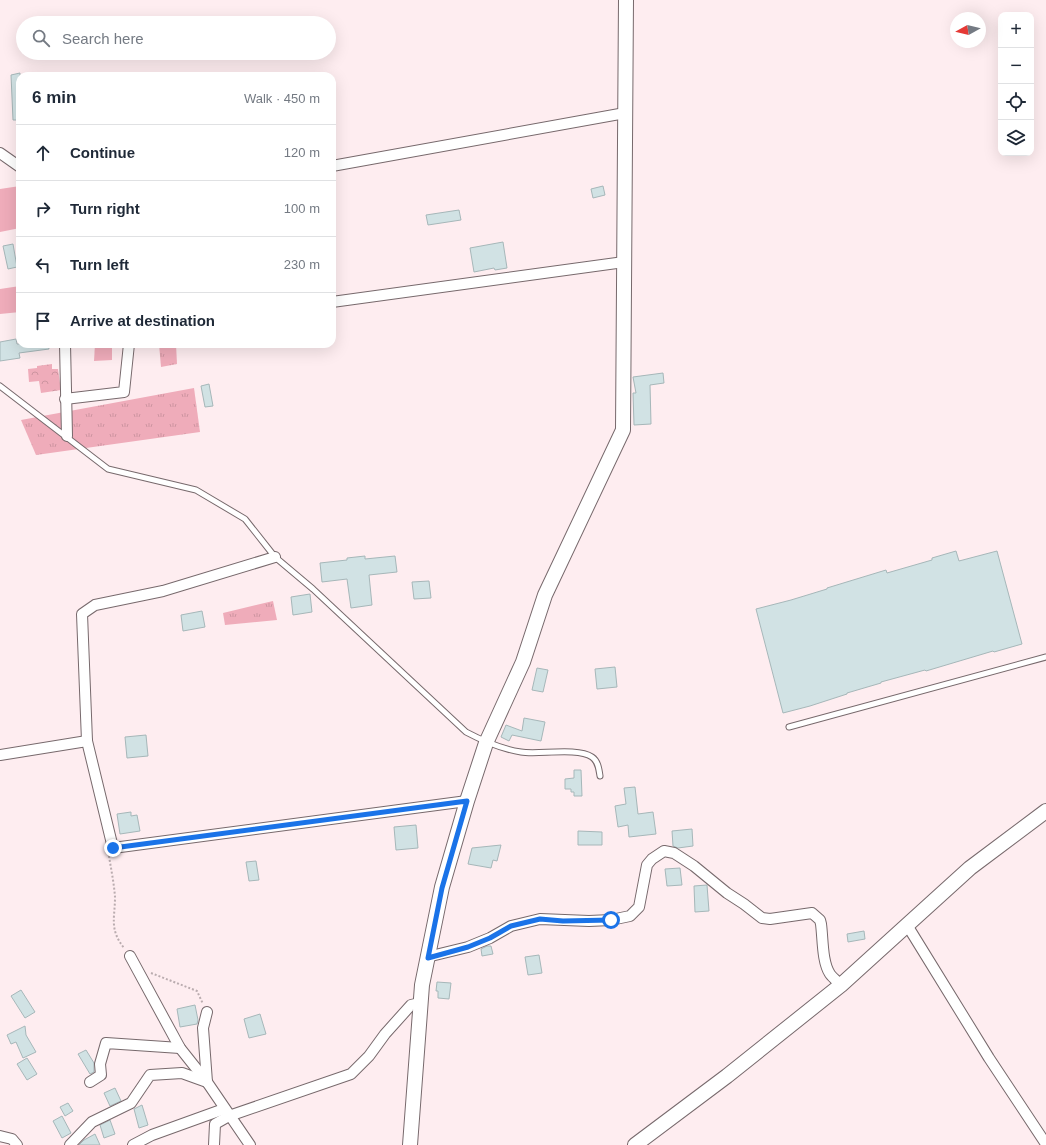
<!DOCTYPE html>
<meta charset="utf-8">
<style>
:root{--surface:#fff;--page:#f6f6f7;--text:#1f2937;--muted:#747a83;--line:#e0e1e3}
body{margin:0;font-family:Arial,sans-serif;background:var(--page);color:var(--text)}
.controls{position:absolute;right:12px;top:12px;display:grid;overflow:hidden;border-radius:8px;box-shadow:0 4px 16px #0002}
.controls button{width:36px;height:36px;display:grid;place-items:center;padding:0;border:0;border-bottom:1px solid var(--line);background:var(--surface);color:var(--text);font:20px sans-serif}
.compass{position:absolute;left:950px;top:12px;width:36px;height:36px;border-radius:50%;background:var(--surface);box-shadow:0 4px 16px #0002;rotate:262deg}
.stop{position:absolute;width:12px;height:12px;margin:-9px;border:3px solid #1a73e8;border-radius:50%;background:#fff}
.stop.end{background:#1a73e8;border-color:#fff;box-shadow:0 1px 4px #0008}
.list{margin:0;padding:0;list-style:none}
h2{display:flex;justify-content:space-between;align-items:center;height:52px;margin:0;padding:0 16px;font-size:17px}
h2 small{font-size:13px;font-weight:400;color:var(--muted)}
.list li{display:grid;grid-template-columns:26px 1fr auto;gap:12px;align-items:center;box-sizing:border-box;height:56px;padding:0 16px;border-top:1px solid var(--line)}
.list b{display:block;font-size:15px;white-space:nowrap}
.list em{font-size:13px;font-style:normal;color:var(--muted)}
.icon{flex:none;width:22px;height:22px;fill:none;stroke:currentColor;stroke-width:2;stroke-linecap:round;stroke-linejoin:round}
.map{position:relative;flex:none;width:1046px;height:1145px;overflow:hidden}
.search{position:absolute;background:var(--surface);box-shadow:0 4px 16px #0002;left:16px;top:16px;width:320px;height:44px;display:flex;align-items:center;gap:10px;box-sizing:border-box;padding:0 14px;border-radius:22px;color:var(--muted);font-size:15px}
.panel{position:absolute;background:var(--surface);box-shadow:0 4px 16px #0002;left:16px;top:72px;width:320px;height:276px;border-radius:12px}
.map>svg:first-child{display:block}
.grass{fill:url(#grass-tufts)}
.park{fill:url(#park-crowns)}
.garden{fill:#efacba}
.building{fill:#d1e2e4;stroke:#a6b7b9}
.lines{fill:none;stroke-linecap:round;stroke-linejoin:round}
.lane-casing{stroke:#77696c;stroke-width:7}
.street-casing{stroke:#77696c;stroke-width:12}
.secondary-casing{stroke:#77696c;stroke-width:16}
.path{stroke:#baacaf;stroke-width:2;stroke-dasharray:2 2;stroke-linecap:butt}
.lane{stroke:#fff;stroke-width:5}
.street{stroke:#fff;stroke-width:10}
.secondary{stroke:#fff;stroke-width:14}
.route{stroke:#1a73e8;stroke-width:5}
</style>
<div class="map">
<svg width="1046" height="1145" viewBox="0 0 1046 1145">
<defs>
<pattern id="grass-tufts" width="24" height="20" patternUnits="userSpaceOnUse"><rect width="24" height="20" fill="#efacba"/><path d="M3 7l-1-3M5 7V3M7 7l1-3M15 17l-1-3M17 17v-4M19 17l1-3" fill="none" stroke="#cd94a0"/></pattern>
<pattern id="park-crowns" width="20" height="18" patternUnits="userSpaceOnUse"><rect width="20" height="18" fill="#efacba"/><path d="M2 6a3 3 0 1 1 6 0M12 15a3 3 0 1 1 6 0" fill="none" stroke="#cd94a0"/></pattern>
</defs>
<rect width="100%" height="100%" fill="#feedf0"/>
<g class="grass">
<polygon points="159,344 176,344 177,364 161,367"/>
<polygon points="194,388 200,432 36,455 21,420"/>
<polygon points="273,601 277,620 225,625 223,613"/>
</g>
<polygon class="park" points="52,364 52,369 58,369 61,390 41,393 39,381 29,382 28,369 37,368 37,366"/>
<g class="garden">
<polygon points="20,186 20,228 0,232 0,189"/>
<polygon points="20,286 20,312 0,314 0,289"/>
<polygon points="95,344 112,344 112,360 94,361"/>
</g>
<g class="building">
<polygon points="20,73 20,120 13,120 11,75"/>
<polygon points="603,186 605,195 593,198 591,189"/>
<polygon points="459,210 461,220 428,225 426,215"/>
<polygon points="503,242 507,268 495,270 494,268 474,272 470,248"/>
<polygon points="13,244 17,267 8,269 3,246"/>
<polygon points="16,339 17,344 48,344 49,349 19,353 20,358 0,361 0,342"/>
<polygon points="663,373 664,383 650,385 651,424 634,425 633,393 636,393 633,377"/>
<polygon points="209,384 213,406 205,407 201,386"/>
<polygon points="956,551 959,561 997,551 1022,644 994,652 993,651 926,671 925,670 881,682 881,683 847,693 847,694 810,706 783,713 756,609 791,600 827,589 827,588 886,570 887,573 932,560 932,558"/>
<polygon points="365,556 365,559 395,556 397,572 369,575 372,605 351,608 347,579 322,582 320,563 347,560 347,558"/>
<polygon points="429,581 431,598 414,599 412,582"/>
<polygon points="310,594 312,612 293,615 291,597"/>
<polygon points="202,611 205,627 183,631 181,615"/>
<polygon points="615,667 617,687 597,689 595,669"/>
<polygon points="537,668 548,670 543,692 532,690"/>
<polygon points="524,718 545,722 541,741 512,735 509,741 501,737 506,725 522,731"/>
<polygon points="146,735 148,756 127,758 125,737"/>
<polygon points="574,770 581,770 582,796 574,796 574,792 571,792 571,789 565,789 565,779 574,778"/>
<polygon points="635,787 638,814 653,812 656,834 629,837 628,825 618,827 615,806 626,804 624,788"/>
<polygon points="131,812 131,816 137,815 140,831 120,834 117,814"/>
<polygon points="416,825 418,848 396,850 394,827"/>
<polygon points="692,829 693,846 678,848 673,846 672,831"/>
<polygon points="578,831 602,832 602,845 578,845"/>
<polygon points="501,845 497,861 493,860 491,868 468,864 472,848"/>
<polygon points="256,861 259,880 249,881 246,862"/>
<polygon points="680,868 682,885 667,886 665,869"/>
<polygon points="707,885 709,911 695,912 694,886"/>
<polygon points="864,931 865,939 848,942 847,934"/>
<polygon points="487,946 491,946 493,954 482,956 481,949"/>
<polygon points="539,955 542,973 528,975 525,957"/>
<polygon points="437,982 451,983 449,999 438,998 438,991 436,991"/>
<polygon points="21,990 35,1012 25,1018 11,996"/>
<polygon points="195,1005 198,1020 197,1024 180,1027 177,1009"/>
<polygon points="260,1014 266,1034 249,1038 244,1019"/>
<polygon points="25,1026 26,1035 36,1052 23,1058 16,1042 11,1044 7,1035"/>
<polygon points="86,1050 94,1063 94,1072 90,1074 78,1054"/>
<polygon points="27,1058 37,1074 27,1080 17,1064"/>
<polygon points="115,1088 121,1101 110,1106 104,1093"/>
<polygon points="68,1103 73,1111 65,1116 60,1107"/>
<polygon points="142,1105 148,1125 139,1128 134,1109"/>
<polygon points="62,1116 71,1133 62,1138 53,1121"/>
<polygon points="110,1120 115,1134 104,1138 100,1125"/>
<polygon points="95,1134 100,1145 79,1145 84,1140"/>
</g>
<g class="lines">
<g class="lane-casing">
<g id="lane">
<path d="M0,386l108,83 88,21 49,29 30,38 38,32 153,143c17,9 35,17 55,20 17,3 56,-5 71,5 6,4 7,12 8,19"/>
<polyline points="789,727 1046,657"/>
</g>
</g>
<g class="street-casing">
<g id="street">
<polyline points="0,153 20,167"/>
<polyline points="332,166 625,113"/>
<polyline points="332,302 624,262"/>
<polyline points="65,344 67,436"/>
<polyline points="65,399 124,392 129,344"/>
<polyline points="87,741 82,614 95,605 163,591 275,557"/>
<polyline points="0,755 87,741 113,848 467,801"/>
<polyline points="907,925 989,1058 1046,1144"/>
<polyline points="130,956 180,1048 207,1082"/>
<path d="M427,957l41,-10 22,-9 21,-12 29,-7 49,2 22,-1 19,-4 9,-9 8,-42 5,-6 12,-8 10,2 20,13 33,27 17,11 18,14 8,1 42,-6 8,7 1,4c2,15 1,38 9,50 3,4 7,7 11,11"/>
<polyline points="207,1012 203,1028 207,1082 250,1145"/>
<polyline points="90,1082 101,1075 100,1064 106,1043 180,1048"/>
<polyline points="0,1136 12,1139 17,1145"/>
<polyline points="70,1145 92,1122 131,1103 150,1075 182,1073 207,1082"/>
<polyline points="133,1145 152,1135 224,1109"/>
<polyline points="214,1145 215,1124 229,1116 351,1074 369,1056 385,1034 411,1005 420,1003"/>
</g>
</g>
<g class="secondary-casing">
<g id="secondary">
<polyline points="410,1145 422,985 442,887 467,801 486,743 523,662 545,595 623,430 626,0"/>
<polyline points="635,1145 727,1076 841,985 970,868 1046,811"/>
</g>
</g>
<g class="path">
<path d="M109,856c2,13 5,27 6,41 0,21 -6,32 9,51"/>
<polyline points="151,973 197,991 203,1004"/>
</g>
<use href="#lane" class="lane"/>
<use href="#street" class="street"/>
<use href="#secondary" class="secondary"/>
</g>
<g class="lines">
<polyline class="route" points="113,848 467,801 442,888 428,958 468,947 490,938 511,926 540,919 563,921 611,920"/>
</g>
</svg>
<div class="controls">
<button>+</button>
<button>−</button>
<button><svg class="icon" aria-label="locate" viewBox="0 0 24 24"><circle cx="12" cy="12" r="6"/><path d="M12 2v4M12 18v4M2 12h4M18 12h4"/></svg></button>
<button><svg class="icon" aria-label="layers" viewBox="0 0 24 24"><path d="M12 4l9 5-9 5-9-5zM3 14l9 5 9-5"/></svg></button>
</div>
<svg class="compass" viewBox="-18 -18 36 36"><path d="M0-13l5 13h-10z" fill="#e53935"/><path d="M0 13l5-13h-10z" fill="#747a83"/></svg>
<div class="stop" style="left:611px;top:920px"></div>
<div class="stop end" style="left:113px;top:848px"></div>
<div class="search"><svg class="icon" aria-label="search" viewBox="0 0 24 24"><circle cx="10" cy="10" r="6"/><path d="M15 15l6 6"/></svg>Search here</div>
<section class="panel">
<h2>6 min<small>Walk · 450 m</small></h2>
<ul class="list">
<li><svg class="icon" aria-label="ahead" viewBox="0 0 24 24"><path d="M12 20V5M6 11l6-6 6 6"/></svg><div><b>Continue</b></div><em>120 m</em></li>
<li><svg class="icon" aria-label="right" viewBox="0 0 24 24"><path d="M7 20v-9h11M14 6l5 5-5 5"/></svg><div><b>Turn right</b></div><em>100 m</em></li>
<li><svg class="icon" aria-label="left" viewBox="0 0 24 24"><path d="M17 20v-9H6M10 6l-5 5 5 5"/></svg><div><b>Turn left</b></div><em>230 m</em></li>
<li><svg class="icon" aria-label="arrive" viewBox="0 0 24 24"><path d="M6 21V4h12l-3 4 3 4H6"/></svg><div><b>Arrive at destination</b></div></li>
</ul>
</section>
</div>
